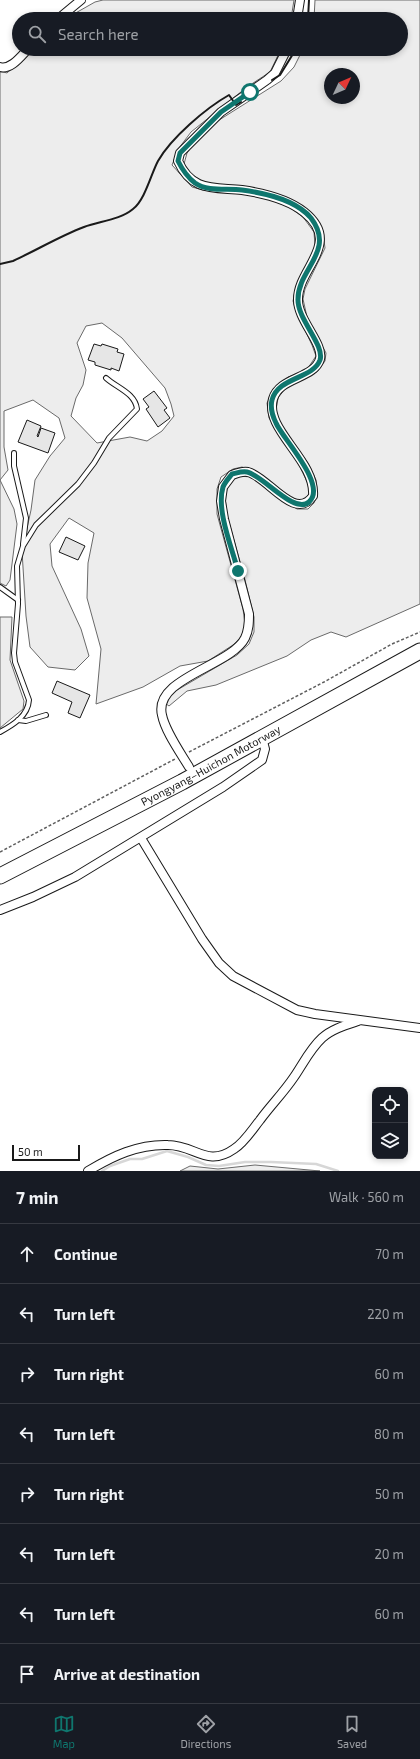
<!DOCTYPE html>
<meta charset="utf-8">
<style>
:root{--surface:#171b24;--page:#20242c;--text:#f1f3f6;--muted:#9ea1a6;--line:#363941;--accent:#0f766e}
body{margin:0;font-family:"Exo 2",sans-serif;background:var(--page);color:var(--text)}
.controls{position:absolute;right:12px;bottom:12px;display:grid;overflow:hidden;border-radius:8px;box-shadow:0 2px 6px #0003}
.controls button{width:36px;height:36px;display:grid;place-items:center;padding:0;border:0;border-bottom:1px solid var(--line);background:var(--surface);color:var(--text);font:20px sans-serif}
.compass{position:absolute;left:324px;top:68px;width:36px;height:36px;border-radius:50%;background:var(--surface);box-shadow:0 2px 6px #0003;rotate:46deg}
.scale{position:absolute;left:12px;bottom:10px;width:68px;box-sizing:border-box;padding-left:4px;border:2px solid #1a1a1a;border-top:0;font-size:11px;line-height:14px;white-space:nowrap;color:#1a1a1a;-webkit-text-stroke:3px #fff;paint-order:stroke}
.stop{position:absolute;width:12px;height:12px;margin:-9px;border:3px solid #0f766e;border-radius:50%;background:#fff}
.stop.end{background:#0f766e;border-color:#fff;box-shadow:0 1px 4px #0008}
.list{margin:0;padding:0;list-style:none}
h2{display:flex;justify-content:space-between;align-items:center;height:52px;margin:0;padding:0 16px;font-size:17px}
h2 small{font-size:13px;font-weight:400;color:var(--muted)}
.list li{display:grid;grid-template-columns:26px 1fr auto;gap:12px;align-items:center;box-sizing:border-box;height:60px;padding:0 16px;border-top:1px solid var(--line)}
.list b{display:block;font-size:15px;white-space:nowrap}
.list em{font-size:13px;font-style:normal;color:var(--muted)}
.icon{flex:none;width:22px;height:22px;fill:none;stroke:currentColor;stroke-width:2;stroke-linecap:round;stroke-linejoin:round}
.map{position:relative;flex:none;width:420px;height:1171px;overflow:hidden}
.search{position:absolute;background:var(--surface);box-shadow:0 2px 6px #0003;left:12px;right:12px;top:12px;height:44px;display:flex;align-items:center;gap:10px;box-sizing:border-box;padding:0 14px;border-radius:22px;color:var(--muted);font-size:15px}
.sheet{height:532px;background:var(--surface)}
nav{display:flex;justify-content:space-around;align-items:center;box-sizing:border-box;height:56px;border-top:1px solid var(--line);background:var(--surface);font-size:11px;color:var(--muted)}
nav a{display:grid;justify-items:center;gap:2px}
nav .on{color:var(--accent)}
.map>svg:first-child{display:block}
.built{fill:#ededed;stroke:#6a6a6a;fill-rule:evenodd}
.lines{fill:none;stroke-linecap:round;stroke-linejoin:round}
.stream{stroke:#d7d7d7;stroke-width:2.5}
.building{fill:#e6e6e6;stroke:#1a1a1a}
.lane-casing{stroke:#1a1a1a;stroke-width:6}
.street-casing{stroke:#1a1a1a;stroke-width:10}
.highway-casing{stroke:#1a1a1a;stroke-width:17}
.path{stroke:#5f5f5f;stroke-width:1.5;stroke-dasharray:3 2;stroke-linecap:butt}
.lane{stroke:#fff;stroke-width:4}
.street{stroke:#fff;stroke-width:8}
.highway{stroke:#fff;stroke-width:15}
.wall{stroke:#1a1a1a;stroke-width:2}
.route{stroke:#0f766e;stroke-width:5}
.labels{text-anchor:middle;stroke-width:3;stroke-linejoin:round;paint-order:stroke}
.street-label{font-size:11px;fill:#1a1a1a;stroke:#fff}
</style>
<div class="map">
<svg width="420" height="1171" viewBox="0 0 420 1171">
<rect width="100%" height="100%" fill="#fff"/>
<g class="built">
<polygon points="103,0 294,0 291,19 65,19 95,2"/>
<path d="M315,0h105v604l-74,33 -15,-5 -20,8 -24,16 -71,29 -29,6 -18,15 -4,-3 7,-10 65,-38 12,-11 5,-12v-15l-9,-37 -18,-65 -2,-18 3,-12 5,-6 6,-3 12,1 46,32h11l6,-6 3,-8 -1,-15 -8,-17 -29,-41 -3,-12 2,-12 6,-8 7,-6 26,-12 8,-11 1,-8 -19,-36 -4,-18 2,-10 20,-41 -2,-15 -5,-11 -9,-11 -10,-7 -93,-20 -15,-10 -7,-10 3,-11 7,-10 22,-21 65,-41 13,-14 9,-18h98v-30h-87zM330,74h24v24h-24z"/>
<path d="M33,49h248l-11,23 -23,15 -56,45 -12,16 -7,17 20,22 11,3 40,3 28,7 18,7 14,10 11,15 1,14 -4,13 -15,29 -3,13 3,10 16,34 4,11 -8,12 -10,6 -10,3 -13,11 -8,15 2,15 24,34 16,34v8l-3,4 -5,3 -9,-3 -35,-26 -15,-5 -9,2 -12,8 -4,12v25l26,95 2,15 -3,13 -9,8 -25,16 -28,5 -37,21 -47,17 5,-55 -14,-51 1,-35 6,-30 -25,-15 -19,26 2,22 29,63 8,27 -14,14 -27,-3 -18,-20 -4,-31 -4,-65 9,-41 4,-30 15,-24 15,-18 -6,-20 -26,-18 -29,11v36l4,23 -8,10 14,29 3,15 -7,56 -4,6 -6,-3v-512l7,2zM102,323l20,15 43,50 6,16 3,12 -12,15 -15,10 -17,-4 -33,6 -26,-27 5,-18 7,-13 3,-15 -9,-27 9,-17z"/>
<polygon points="0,617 12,617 10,660 24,701 23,709 0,728"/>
<polygon points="255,1165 320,1171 180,1171 190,1166 218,1169"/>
</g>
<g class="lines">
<polyline class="stream" points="102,1171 110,1166 130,1159 142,1159 167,1151 188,1157 206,1165 219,1166 245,1162 271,1162 316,1164 338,1171"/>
</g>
<g class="building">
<polygon points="94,344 101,346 102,344 118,349 117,352 124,354 119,371 111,368 111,370 95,365 95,362 88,360"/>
<polygon points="154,391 167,408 164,410 170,418 158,427 146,409 149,407 143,399"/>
<polygon points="27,420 41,426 37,436 38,437 41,428 55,433 48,453 18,442"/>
<polygon points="66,537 85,546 78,560 59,552"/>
<polygon points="57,681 90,695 80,718 68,713 72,702 52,693"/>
</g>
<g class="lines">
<g class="lane-casing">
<g id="lane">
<polyline points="14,453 14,466 26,518 23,544"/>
<polyline points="0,587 18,600"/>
<polyline points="18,720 26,721 46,715"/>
<path d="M0,732c13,-7 28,-16 29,-32l-14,-38 -1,-9 4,-49 -1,-38 6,-20 13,-21 42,-41 16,-21 15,-25 28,-29c-2,-16 -20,-21 -31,-31"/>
</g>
</g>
<g class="street-casing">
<g id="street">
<polyline points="58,19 81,0"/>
<polyline points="297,19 300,0"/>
<path d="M0,67c11,3 21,-11 28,-18"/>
<path d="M189,767c-9,-15 -24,-36 -27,-52 -9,-37 69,-49 83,-77 4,-8 4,-16 4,-24l-25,-95 -3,-18 2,-14 9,-12c5,-2 11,-4 16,-3 20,5 47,50 65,24 3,-36 -49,-66 -40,-97 6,-22 41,-20 47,-40 4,-15 -23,-40 -22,-60 0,-31 45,-56 6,-87 -16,-13 -42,-19 -62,-22 -29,-3 -50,2 -64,-29l2,-8 41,-41 46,-32 8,-7 12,-24"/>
<polyline points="141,838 202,939 219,963 233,976 297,1010 315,1014 420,1028"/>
<polyline points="0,910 33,897 75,877 223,787 262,760 265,749 262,738"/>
<path d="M88,1171c25,-15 50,-27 80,-26 27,0 39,23 66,4 10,-6 18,-19 26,-29 11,-15 24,-28 34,-43 9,-13 16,-28 28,-39 10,-9 24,-13 36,-17"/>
</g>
</g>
<g class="highway-casing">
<g id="highway">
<path id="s1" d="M0,876l182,-94 238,-131"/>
</g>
</g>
<g class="path">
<polyline points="189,752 324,682 392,644 420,632"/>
<polyline points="0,852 175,759"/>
</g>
<use href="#lane" class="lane"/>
<use href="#street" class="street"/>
<use href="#highway" class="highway"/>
<g class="wall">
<polyline points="308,19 309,0"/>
<polyline points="272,80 280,75 296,49"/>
<path d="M0,264l13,-3c24,-11 47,-25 71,-34 16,-6 36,-7 49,-18 12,-9 18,-35 25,-48 13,-23 48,-53 71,-66l7,10 5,-3"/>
</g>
</g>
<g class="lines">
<path class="route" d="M238,571c-6,-23 -22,-61 -15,-84 2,-5 6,-9 9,-13 5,-1 10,-3 15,-2 16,3 47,43 62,30 19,-17 -27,-64 -33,-79 -4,-8 -6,-15 -4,-23 6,-23 41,-21 48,-40 5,-15 -23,-41 -22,-61 0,-30 38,-48 13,-81 -15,-18 -47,-25 -69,-28 -15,-2 -34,2 -47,-7 -8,-6 -13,-14 -17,-22l2,-8 41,-41 29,-20"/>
</g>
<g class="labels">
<g class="street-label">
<text dy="4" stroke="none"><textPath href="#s1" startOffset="238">Pyongyang–Huichon Motorway</textPath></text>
</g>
</g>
</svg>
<div class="controls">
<button><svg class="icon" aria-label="locate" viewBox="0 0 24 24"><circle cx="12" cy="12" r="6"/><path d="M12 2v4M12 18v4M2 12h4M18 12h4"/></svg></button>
<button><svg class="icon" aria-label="layers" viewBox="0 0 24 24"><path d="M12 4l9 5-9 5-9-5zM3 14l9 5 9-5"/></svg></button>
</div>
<svg class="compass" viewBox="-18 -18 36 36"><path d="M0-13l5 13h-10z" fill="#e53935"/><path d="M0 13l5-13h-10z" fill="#9ea1a6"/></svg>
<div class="scale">50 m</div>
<div class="stop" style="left:250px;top:92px"></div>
<div class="stop end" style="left:238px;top:571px"></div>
<div class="search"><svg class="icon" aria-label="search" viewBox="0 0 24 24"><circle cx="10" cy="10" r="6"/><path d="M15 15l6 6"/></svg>Search here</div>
</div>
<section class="sheet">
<h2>7 min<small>Walk · 560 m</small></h2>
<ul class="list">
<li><svg class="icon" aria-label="ahead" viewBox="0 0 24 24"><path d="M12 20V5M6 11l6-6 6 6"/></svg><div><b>Continue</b></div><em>70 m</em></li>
<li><svg class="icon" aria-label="left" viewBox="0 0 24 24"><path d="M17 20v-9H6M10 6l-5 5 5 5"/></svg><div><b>Turn left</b></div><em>220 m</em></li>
<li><svg class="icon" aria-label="right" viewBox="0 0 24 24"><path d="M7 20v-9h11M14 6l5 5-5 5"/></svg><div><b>Turn right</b></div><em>60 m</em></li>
<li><svg class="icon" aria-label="left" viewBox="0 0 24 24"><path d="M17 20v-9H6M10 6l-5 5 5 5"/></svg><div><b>Turn left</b></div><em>80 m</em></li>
<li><svg class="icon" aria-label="right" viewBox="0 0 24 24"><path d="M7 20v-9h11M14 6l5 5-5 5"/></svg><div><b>Turn right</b></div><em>50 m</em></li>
<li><svg class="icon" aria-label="left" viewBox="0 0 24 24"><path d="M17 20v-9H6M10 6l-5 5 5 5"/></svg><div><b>Turn left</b></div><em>20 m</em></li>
<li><svg class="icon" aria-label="left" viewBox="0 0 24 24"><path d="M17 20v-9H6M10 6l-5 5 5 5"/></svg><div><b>Turn left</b></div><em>60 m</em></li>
<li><svg class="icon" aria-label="arrive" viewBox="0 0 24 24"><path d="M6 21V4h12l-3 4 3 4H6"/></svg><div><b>Arrive at destination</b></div></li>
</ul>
</section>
<nav>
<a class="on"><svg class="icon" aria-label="map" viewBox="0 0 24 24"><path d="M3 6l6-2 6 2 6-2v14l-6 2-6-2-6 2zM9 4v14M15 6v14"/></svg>Map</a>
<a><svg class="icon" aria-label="directions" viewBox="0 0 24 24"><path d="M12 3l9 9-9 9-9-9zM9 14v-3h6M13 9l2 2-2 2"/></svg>Directions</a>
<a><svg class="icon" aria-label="saved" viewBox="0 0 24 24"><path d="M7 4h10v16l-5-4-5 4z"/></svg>Saved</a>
</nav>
